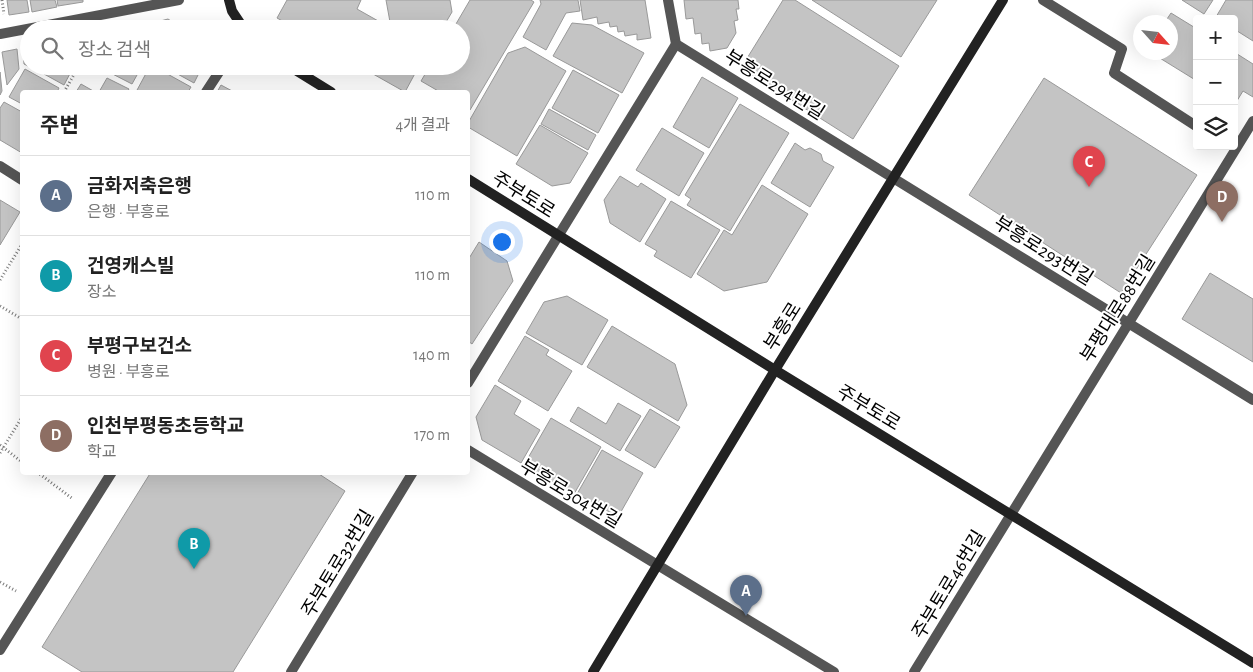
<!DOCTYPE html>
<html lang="ko">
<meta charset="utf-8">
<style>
:root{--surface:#fff;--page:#f6f6f6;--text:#222;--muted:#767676;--line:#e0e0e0;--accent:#1a73e8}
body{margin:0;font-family:"Alegreya Sans","Noto Sans KR",sans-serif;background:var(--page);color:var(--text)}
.controls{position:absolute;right:15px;top:15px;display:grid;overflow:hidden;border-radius:5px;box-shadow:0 5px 20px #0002}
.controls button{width:45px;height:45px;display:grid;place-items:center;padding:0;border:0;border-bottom:1px solid var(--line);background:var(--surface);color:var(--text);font:25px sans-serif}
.compass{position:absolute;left:1133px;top:15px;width:45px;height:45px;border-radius:50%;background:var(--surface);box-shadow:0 5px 20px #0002;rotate:117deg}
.you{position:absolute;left:501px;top:241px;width:18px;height:18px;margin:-12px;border:4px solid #fff;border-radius:50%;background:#1a73e8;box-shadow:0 0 0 8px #1a73e833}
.badge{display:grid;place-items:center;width:32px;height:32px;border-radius:50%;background:var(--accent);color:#fff;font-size:16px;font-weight:700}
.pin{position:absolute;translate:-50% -41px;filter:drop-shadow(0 1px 2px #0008)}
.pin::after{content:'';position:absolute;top:26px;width:18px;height:15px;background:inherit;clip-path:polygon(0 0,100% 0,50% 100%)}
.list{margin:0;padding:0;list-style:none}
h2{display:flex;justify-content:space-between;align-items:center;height:65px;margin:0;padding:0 20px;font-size:21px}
h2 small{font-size:16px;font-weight:400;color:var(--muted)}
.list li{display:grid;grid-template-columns:32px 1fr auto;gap:15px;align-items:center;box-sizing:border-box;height:80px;padding:0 20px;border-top:1px solid var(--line)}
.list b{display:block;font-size:19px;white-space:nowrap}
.list p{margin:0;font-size:16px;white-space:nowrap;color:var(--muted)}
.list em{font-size:16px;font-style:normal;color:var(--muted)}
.icon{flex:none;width:28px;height:28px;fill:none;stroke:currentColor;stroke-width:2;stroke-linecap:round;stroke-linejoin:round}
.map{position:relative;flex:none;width:1253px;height:672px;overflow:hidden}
.search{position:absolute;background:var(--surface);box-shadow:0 5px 20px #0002;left:20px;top:20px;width:450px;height:55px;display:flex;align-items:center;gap:12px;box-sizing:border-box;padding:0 18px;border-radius:28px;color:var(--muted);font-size:19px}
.panel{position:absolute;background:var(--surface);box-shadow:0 5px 20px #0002;left:20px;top:90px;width:450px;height:385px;border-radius:5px}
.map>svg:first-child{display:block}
.building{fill:#c4c4c4;stroke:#999}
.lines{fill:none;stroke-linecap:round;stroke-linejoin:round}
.path{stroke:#777;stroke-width:3;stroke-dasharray:1 2.5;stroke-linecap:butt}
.lane{stroke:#555;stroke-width:10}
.secondary{stroke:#222;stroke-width:10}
.labels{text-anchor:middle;stroke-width:4;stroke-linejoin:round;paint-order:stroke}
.street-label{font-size:19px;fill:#000;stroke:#fff}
</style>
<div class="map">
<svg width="1253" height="672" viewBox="0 0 1253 672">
<rect width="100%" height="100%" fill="#fff"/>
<g class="building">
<polygon points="7,0 27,0 29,12 9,15"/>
<polygon points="30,0 55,0 57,7 32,12"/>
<polygon points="57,0 83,0 83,2 58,6"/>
<polygon points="287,0 361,0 357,9 380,22 376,29 297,29 277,18"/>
<polygon points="386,0 450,0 452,12 442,29 401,29 390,22"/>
<polygon points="470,0 531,0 534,2 470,110 468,109 468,92 440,92 421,81 430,66 461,66 461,29 453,29"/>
<polygon points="540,0 578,0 580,11 566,13 546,50 523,37 541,4"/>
<polygon points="580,0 645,0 651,38 637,40 637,34 625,36 624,31 618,32 617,26 610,27 609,22 598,24 597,17 583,20"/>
<polygon points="684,0 738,0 739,9 736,9 738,20 734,21 736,33 727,48 710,51 709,43 702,44 701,33 695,34 693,18 686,19"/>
<polygon points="783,0 795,0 899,66 853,139 741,68"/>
<polygon points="812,0 937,0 901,57"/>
<polygon points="1182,0 1213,0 1204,14"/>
<polygon points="1226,0 1253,0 1253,41 1234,29 1234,19 1218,19 1216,17"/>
<polygon points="1171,13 1197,29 1197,81 1150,52 1170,52 1170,22 1165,22"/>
<polygon points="168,19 183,29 130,29"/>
<polygon points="572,23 592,25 644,53 622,93 553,56"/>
<polygon points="525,47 566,71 517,156 468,127 468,123 508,53"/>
<polygon points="29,48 29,66 45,66 42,73 24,64 23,49"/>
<polygon points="17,49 19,69 7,85 2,52"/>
<polygon points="1234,52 1253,64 1253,97 1243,91 1235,104"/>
<polygon points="48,66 74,66 64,85 44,74"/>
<polygon points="97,66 142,66 132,84"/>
<polygon points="150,66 153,66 191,87 188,92 136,92"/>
<polygon points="163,66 198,66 199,73 194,83"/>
<polygon points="368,66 419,66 405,92 366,70"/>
<polygon points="25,69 59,88 57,92 22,92 22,104 9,97"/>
<polygon points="573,70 619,95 598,133 552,108"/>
<polygon points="0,72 2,91 0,95"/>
<polygon points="702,77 738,98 709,148 673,127"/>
<polygon points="107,78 129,89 127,92 99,92"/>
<polygon points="1044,78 1197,175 1121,293 969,195"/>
<polygon points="81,84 95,92 76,92"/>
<polygon points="221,85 234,92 217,92"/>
<polygon points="4,102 22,112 22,153 0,140 0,108"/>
<polygon points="740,104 789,133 730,231 687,205 691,199 685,195"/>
<polygon points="549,109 596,135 588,150 541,124"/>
<polygon points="540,125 588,153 570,183 552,186 516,164"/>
<polygon points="662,128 704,153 679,196 636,170"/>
<polygon points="795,143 805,150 810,148 821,154 823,161 834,167 810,207 771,183"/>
<polygon points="620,176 638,187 641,183 666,199 640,242 610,223 604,200"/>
<polygon points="762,185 808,214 767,282 724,291 697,274 724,230 732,235"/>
<polygon points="0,200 20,212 0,245"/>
<polygon points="671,201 720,230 691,278 654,256 657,251 645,244"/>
<polygon points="479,242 507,261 513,281 472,344 468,341 468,260"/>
<polygon points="1210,273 1253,299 1253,362 1182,319"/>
<polygon points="567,296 608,320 582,365 526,333 544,302"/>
<polygon points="612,326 675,364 687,405 678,421 587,367"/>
<polygon points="525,336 549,350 546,355 572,371 548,411 498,381"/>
<polygon points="495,385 521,401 514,414 540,430 521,463 482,440 476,417"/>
<polygon points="618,403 641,416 620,451 570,421 578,407 606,424"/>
<polygon points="650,409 680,427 655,468 625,450"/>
<polygon points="551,418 601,447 574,494 524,465"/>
<polygon points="602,450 643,473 618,517 577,494"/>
<polygon points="151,472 316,472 345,491 233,672 82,672 42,647"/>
</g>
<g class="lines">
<g class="path">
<polyline points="2,0 4,14"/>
<polyline points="64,92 79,66"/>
<polyline points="0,280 22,244"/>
<polyline points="0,306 22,319"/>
<polyline points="0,445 22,462"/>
<polyline points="0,453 22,417"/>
<polyline points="37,472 73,499"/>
<polyline points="0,582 16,591"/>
</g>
<g class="lane">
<polyline points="668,0 676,44 1253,400"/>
<polyline points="1043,0 1122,49 1114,73 1196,126"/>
<polyline points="0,34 179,0"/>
<polyline points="206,92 223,66"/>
<polyline points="0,166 22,180"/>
<polyline points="468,383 676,44"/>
<polyline points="468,450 834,672"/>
<polyline points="0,650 112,472"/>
<polyline points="291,672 413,472"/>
<polyline points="914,672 1253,121"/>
</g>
<g class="secondary">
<polyline points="229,0 232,11 244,29"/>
<polyline points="289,66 331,92"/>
<polyline points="468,179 775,370 1253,663"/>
<polyline points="593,672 775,370 1003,0"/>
</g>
</g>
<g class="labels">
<g class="street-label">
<text transform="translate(775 84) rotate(32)" y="7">부흥로294번길</text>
<text transform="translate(524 194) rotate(32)" y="7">주부토로</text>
<text transform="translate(1044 250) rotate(32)" y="7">부흥로293번길</text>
<text transform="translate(1117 308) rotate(-58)" y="7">부평대로88번길</text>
<text transform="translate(782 326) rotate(-58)" y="7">부흥로</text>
<text transform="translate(869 407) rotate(31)" y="7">주부토로</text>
<text transform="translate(571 493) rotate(31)" y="7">부흥로304번길</text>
<text transform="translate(337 563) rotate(-59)" y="7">주부토로32번길</text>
<text transform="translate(948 584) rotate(-59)" y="7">주부토로46번길</text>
</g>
</g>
</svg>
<div class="controls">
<button>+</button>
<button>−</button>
<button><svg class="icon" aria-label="layers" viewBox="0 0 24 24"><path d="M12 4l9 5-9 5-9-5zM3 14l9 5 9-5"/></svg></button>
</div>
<svg class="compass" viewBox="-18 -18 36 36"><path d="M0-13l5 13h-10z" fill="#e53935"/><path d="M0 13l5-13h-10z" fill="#767676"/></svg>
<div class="you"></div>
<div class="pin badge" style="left:746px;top:616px;background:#5c6f8a">A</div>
<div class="pin badge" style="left:194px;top:569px;background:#0f9aa8">B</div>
<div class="pin badge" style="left:1089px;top:187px;background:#e0444e">C</div>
<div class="pin badge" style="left:1222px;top:222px;background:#8d6e63">D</div>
<div class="search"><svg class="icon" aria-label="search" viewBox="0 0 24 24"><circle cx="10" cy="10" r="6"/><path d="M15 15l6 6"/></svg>장소 검색</div>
<section class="panel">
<h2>주변<small>4개 결과</small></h2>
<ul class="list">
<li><span class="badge" style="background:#5c6f8a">A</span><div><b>금화저축은행</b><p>은행 · 부흥로</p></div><em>110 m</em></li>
<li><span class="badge" style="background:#0f9aa8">B</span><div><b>건영캐스빌</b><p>장소</p></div><em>110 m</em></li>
<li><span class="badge" style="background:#e0444e">C</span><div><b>부평구보건소</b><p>병원 · 부흥로</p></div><em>140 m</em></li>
<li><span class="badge" style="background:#8d6e63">D</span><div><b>인천부평동초등학교</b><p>학교</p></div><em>170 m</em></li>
</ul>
</section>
</div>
